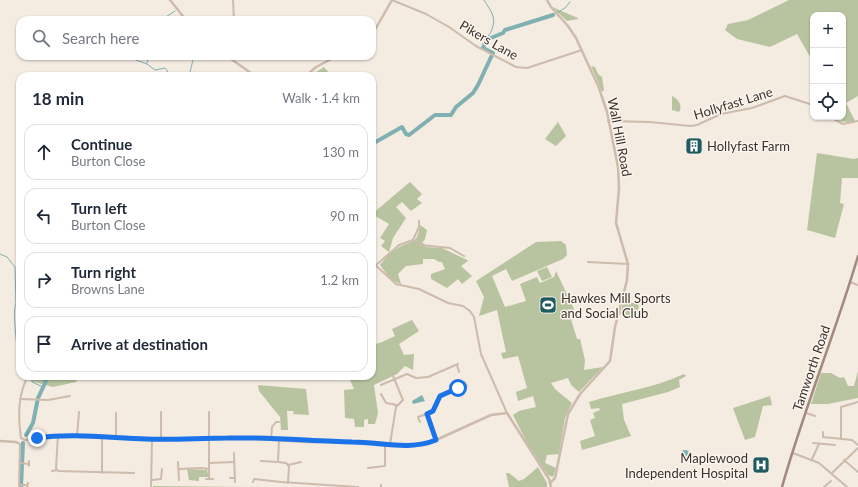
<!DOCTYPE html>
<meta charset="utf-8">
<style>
:root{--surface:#fff;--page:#f6f6f7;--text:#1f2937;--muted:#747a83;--line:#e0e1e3}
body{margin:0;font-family:Lato,sans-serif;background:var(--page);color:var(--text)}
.controls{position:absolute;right:12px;top:12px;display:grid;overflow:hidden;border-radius:8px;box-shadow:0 1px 3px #0004}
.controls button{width:36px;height:36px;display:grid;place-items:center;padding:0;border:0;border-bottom:1px solid var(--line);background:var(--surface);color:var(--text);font:20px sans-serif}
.stop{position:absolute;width:12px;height:12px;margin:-9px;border:3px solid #1a73e8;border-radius:50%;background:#fff}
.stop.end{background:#1a73e8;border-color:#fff;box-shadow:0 1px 4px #0008}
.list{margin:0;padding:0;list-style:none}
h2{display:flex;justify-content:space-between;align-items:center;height:52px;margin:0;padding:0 16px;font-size:17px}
h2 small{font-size:13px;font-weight:400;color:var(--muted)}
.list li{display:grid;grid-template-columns:26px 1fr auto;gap:12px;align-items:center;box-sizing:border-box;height:56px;margin:0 8px 8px;padding:0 8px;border:1px solid var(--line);border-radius:12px}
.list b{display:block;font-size:15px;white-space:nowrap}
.list p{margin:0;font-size:13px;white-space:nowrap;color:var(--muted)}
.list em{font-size:13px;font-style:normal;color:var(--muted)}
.icon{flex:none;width:22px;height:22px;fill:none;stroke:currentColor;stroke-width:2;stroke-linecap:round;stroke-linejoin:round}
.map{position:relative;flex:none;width:858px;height:487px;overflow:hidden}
.search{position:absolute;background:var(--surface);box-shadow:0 1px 3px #0004;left:16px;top:16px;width:360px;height:44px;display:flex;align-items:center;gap:10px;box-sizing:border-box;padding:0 14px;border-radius:12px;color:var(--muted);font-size:15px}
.panel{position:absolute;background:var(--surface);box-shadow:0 1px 3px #0004;left:16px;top:72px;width:360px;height:308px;border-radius:12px}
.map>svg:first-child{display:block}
.green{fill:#b8c4a0}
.water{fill:#7fb0b2}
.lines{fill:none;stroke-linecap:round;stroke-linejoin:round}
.stream{stroke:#7fb0b2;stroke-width:1}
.river{stroke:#7fb0b2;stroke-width:4}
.minor{stroke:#cdbbac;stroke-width:2}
.tertiary{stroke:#cdbbac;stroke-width:2.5}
.secondary{stroke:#a18a7d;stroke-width:2.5}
.route{stroke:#1a73e8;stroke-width:5}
.labels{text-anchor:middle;stroke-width:3;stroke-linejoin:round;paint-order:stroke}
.street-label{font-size:13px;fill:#3b302b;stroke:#fbf5ee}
.poi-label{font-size:13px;fill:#3b302b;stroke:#fbf5ee;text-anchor:start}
</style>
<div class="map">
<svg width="858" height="487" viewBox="0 0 858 487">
<rect width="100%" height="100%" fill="#f4ebe1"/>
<g class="green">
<path d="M789,0h69v96l-12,7 9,18c-8,2 -16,1 -22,-4h10v-102h-30v47l-16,-28 -27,13 -33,-8 -12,-9 3,-6 20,-4z"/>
<polygon points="552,7 578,18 578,19 567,21"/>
<polygon points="591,66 595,67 598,74 602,77 604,90 602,92"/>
<polygon points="324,67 330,74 328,76 310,76"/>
<path d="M672,96c6,3 11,9 7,16l-7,-2z"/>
<polygon points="558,122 566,136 556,146 545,139"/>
<polygon points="817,153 854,159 858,158 858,178 842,178 840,203 844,204 835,238 807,230"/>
<polygon points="410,182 422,194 417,199 422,203 411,211 402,202 396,207 406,218 393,238 389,252 381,246 385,241 380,238 389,224 372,214"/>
<path d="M420,225l7,5 -2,9 -3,4 3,1v3l17,1 25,12 1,1 -7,5 11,10 -10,8 -4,-5 -11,9 -16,-9v-5l14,-5 -3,-7h-3l-5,-3h-11v5l-17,2 -8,8 3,10 -10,-4 -11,-15c4,-6 14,-16 21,-19 14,-6 16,-3 19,-21z"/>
<polygon points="561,241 566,245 567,255 563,259 512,281 506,269 492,276 505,307 526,301 520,284 537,277 540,283 554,277 556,271 574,309 570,316 577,339 580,339 585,360 584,370 603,367 579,392 571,385 568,378 551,383 556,390 572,403 565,418 559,454 547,455 545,463 556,468 553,477 548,475 527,443 513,415 519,411 536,407 533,396 518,401 516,392 527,388 518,356 503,359 501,353 506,352 497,310 479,316 484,297 476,281 536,242"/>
<polygon points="547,267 552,277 542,281 537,271"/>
<polygon points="623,303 639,303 638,315 620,315"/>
<polygon points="412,320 419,331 399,344 404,355 414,354 413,370 405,366 397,374 374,385 378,413 375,424 368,424 368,419 364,420 364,427 355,427 354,419 345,418 344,390 354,389 348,376 372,376 372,345 382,342 395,336 392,329"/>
<polygon points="858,371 858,398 828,404 811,404 821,373 831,373 840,378 844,377 848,386 854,386"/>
<path d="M684,374l2,2 -7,4 1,7 -12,5 -46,12 2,16 7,16 -49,14 -2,-9 15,-5 -5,-16 5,-2 -2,-5 7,-3 -1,-2 -8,1 -2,-7c32,-10 65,-14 95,-28z"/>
<polygon points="31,376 80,376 76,382 53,387 27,380"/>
<polygon points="258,385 306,389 309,415 293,414 294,411 287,411 288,430 281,430 280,417 259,391"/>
<polygon points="770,396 772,405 763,406 755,437 745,440 733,408"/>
<polygon points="538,467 547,483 547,487 509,487 506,473 509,473 519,481 524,479"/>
<polygon points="187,469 207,470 209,477 199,477 199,481 189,480"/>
<polygon points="153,486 248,487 153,487"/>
</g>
<g class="water">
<polygon points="422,395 425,401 413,404 412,401"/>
<circle cx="685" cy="455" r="5"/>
</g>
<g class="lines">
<g class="stream">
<path d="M484,0c6,10 13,17 8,29 -1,5 -5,7 -6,11"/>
<polyline points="553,15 565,8 570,2"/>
<polyline points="161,20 175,11"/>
<polyline points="125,56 147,64 155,70 165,68 167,70 168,76"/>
<polyline points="147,63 149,56"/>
<polyline points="189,76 194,56"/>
<path d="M0,254l7,3 8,10 1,37c-4,6 1,38 1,48h3"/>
<polyline points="33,376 32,382 43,387"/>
</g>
<g class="river">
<polyline points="493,53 483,48 486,40 503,33 505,30 553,15"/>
<polyline points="372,144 402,127 406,134 409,135 435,115 451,115 456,107 473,93 478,85 492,55"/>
<polyline points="26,435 33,423 38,398 47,379 44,379 44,376"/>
<polyline points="21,487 23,443"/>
</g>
<g class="minor">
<polyline points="233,0 234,20"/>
<polyline points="392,0 426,14 449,27 476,46 516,67 527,68 582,50"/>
<polyline points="830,117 843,124 858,121"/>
<polyline points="608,121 650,122 690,126 697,125 721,114 752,108 785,96 813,105"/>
<polyline points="413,240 420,245 450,248 464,256"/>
<polyline points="372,262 396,284 419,289 448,303 463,306 470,311 474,317 481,354 507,413"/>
<polyline points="588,262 628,264"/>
<polyline points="375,266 399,245 413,240 419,227 419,221"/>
<polyline points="850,282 858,285"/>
<polyline points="457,365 459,372"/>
<circle cx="462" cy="386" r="4.5"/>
<polyline points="381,385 407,374 416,378 428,377 458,364"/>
<polyline points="381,394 386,403 397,405"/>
<polyline points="20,399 48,400 70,396"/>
<polyline points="161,412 161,440"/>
<polyline points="209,412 209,479"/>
<polyline points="806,413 815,416"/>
<polyline points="427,414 433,411 440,396 458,388"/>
<polyline points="420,422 418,417 427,414 436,440"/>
<polyline points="823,432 823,437 852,440 858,445"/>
<polyline points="58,435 56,468 58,471 134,473"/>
<polyline points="77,436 79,412"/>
<path d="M21,438c-3,-20 -3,-44 7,-62"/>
<polyline points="102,438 102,473"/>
<polyline points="116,438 116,413"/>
<polyline points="841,439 841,407 858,402"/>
<polyline points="271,440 272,427 276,422 279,422"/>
<polyline points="279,440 278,462 286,463 289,466 288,483"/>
<polyline points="813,443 835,445"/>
<path d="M390,444c2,-13 4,-24 6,-37l7,-7 -10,-24"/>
<polyline points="234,453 235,482"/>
<polyline points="793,453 819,463 847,487"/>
<polyline points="812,459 819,444"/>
<polyline points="844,460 858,472"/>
<polyline points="261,461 278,462"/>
<polyline points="178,462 179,480"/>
<polyline points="20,463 29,464"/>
<polyline points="209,463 234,462"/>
<polyline points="288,465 301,462"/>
<polyline points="29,466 29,461"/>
<polyline points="368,468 385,466 385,443"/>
<polyline points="179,469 201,468 209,469"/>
<polyline points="52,471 57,470"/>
<polyline points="832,473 858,448"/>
<polyline points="230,478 235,478"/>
<polyline points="206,479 213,479"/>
<polyline points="152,480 161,479 162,469"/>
<polyline points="253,482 254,479 281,482 358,487"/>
<polyline points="19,485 27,485"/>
<polyline points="19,487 20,444"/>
<polyline points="27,487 28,483"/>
<polyline points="151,487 152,439"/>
<polyline points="381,487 381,485"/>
<polyline points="824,487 831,481"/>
</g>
<g class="tertiary">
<polyline points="170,0 186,20"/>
<polyline points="547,0 551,7 568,26 576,38 599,88 607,112 618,167 619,188 616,223 628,264 627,280 615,327 610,361 580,394 568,414 555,478 550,483"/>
<polyline points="372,35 392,0"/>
<polyline points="227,56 255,76"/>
<polyline points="306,76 316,67 337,56"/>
<polyline points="21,438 25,440 58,435 161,440 244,438 307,442 374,442 414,446 436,440 491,415 507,413 549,479 551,487"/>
<polyline points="0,441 16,442 20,444"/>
</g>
<path class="secondary" d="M782,487c22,-78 53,-153 76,-231"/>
</g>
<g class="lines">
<path class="route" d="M37,438c36,-5 73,0 109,1 27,1 55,-1 82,-1 41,-1 83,3 124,4 29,0 57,9 84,-2l-9,-26 6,-3 7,-15 18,-8"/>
</g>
<defs>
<g id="building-square" transform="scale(0.9)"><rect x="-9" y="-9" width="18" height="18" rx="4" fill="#1f5a5e" stroke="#fbf5ee"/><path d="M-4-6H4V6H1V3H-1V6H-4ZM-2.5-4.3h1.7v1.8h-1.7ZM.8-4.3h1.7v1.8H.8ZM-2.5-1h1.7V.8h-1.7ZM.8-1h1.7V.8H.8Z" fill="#fff"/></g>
<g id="stadium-square" transform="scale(0.9)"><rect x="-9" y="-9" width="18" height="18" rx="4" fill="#1f5a5e" stroke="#fbf5ee"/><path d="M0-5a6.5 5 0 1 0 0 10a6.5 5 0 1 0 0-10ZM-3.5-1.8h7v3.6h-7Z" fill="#fff"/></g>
<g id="hospital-square" transform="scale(0.9)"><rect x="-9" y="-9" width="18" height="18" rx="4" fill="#1f5a5e" stroke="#fbf5ee"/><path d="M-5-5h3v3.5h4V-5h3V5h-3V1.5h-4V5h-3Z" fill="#fff"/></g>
</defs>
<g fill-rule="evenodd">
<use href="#building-square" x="694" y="146"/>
<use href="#stadium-square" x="548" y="305"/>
<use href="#hospital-square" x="761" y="465"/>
</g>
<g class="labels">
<g class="street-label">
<text transform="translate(489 40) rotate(30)" y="5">Pikers Lane</text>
<text transform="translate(733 103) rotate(-17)" y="5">Hollyfast Lane</text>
<text transform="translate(620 137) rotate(79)" y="5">Wall Hill Road</text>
<text transform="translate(811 368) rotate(-71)" y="5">Tamworth Road</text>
</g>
<g class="poi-label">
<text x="707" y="151">Hollyfast Farm</text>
<text x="561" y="303">Hawkes Mill Sports<tspan x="561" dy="15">and Social Club</tspan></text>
<text x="748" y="463" text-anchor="end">Maplewood<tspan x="748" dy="15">Independent Hospital</tspan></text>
</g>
</g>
</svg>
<div class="controls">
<button>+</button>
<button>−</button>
<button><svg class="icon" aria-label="locate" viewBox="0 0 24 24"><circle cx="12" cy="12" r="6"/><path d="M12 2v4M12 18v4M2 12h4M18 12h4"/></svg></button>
</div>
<div class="stop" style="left:458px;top:388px"></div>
<div class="stop end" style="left:37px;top:438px"></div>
<div class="search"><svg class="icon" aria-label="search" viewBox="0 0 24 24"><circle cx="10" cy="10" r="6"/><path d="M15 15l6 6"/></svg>Search here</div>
<section class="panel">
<h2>18 min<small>Walk · 1.4 km</small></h2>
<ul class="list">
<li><svg class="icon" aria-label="ahead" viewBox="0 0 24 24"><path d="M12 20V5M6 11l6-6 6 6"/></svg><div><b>Continue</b><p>Burton Close</p></div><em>130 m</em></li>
<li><svg class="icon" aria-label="left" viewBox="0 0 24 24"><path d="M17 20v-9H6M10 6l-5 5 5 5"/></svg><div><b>Turn left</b><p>Burton Close</p></div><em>90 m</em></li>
<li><svg class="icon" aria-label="right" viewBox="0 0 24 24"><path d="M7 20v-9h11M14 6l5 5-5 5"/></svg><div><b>Turn right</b><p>Browns Lane</p></div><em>1.2 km</em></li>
<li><svg class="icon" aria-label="arrive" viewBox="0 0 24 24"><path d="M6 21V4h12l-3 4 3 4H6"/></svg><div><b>Arrive at destination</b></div></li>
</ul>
</section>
</div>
